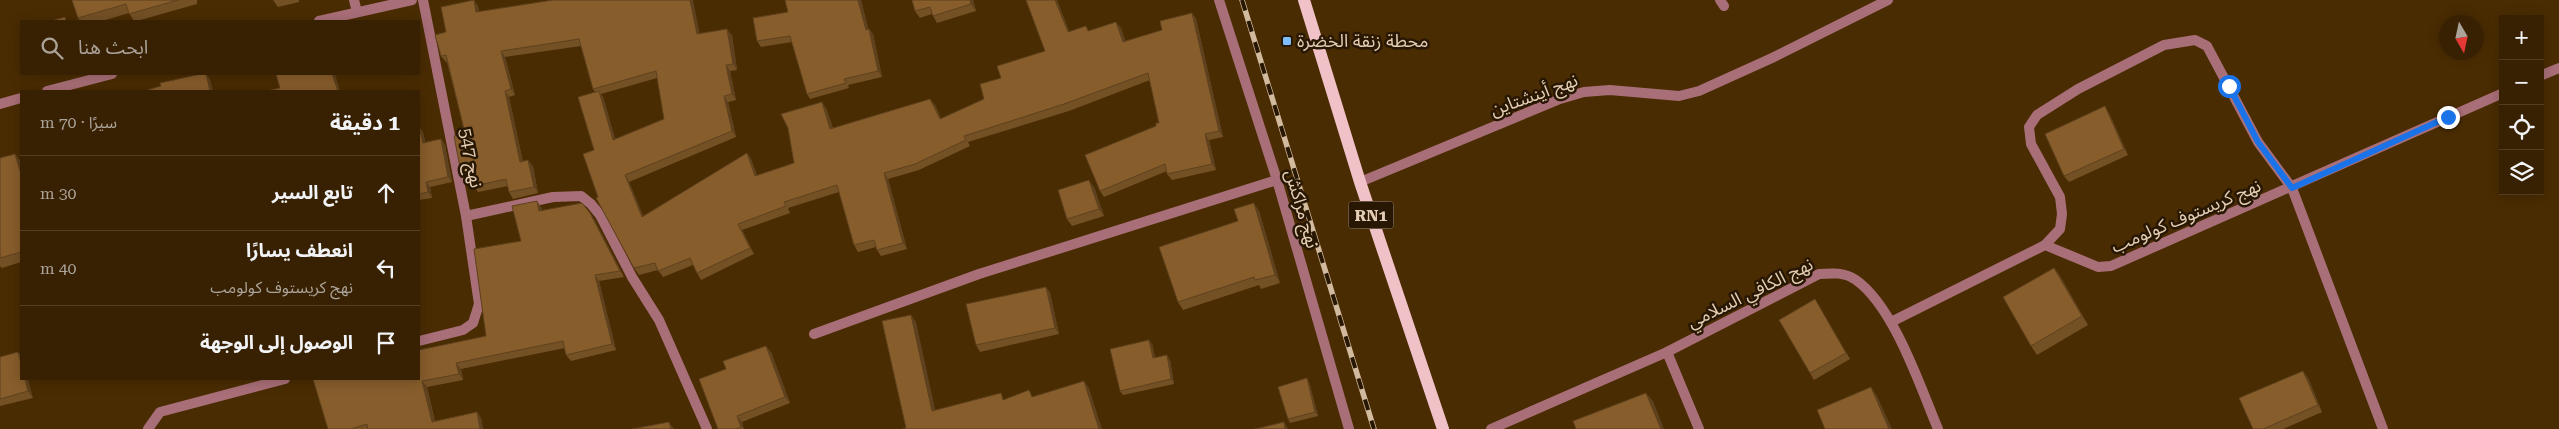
<!DOCTYPE html>
<html lang="ar">
<meta charset="utf-8">
<style>
:root{--surface:#382102;--page:#3f290c;--text:#f1f3f6;--muted:#aba399;--line:#523e24}
body{margin:0;font-family:"Roboto Serif","Noto Sans Arabic",serif;background:var(--page);color:var(--text);direction:rtl}
.controls{position:absolute;right:15px;top:15px;display:grid;overflow:hidden;border-radius:0px;box-shadow:0 2px 12px #0003}
.controls button{width:45px;height:45px;display:grid;place-items:center;padding:0;border:0;border-bottom:1px solid var(--line);background:var(--surface);color:var(--text);font:25px sans-serif}
.compass{position:absolute;left:2439px;top:15px;width:45px;height:45px;border-radius:50%;background:var(--surface);box-shadow:0 2px 12px #0003;rotate:171deg}
.stop{position:absolute;width:15px;height:15px;margin:-11px;border:4px solid #1a73e8;border-radius:50%;background:#fff}
.stop.end{background:#1a73e8;border-color:#fff;box-shadow:0 1px 5px #0008}
.list{margin:0;padding:0;list-style:none}
h2{display:flex;justify-content:space-between;align-items:center;height:65px;margin:0;padding:0 20px;font-size:21px}
h2 small{font-size:16px;font-weight:400;color:var(--muted)}
.list li{display:grid;grid-template-columns:32px 1fr auto;gap:15px;align-items:center;box-sizing:border-box;height:75px;padding:0 20px;border-top:1px solid var(--line)}
.list b{display:block;font-size:19px;white-space:nowrap}
.list p{margin:0;font-size:16px;white-space:nowrap;color:var(--muted)}
.list em{font-size:16px;font-style:normal;color:var(--muted)}
.icon{flex:none;width:28px;height:28px;fill:none;stroke:currentColor;stroke-width:2;stroke-linecap:round;stroke-linejoin:round}
.map{position:relative;flex:none;width:2559px;height:429px;overflow:hidden;direction:ltr}
.search{position:absolute;background:var(--surface);box-shadow:0 2px 12px #0003;left:20px;top:20px;width:400px;height:55px;display:flex;align-items:center;gap:12px;box-sizing:border-box;padding:0 18px;border-radius:0px;color:var(--muted);font-size:19px}
.panel{position:absolute;background:var(--surface);box-shadow:0 2px 12px #0003;left:20px;top:90px;width:400px;height:290px;border-radius:0px;direction:rtl}
.map>svg:first-child{display:block}
.lines{fill:none;stroke-linecap:round;stroke-linejoin:round}
.street{stroke:#a96f78;stroke-width:10}
.primary{stroke:#f1c1c8;stroke-width:12}
.rail-casing{stroke:#d2ba9f;stroke-width:5.5}
.rail{stroke:#281703;stroke-width:4;stroke-dasharray:11;stroke-linecap:butt}
.wall{fill:#745025;fill-rule:evenodd}
.shaded-wall{fill:#5e411e}
.building{fill:#875d2b;stroke:#5e411e}
.route{stroke:#1a73e8;stroke-width:6}
.poi-dot{fill:#7fbdfa;stroke:#281703;stroke-width:2}
.labels{text-anchor:middle;stroke-width:5;stroke-linejoin:round;paint-order:stroke}
.shield{fill:#281703;stroke:#ac967f;stroke-width:1}
.shield-label{font-size:16px;font-weight:bold;fill:#e4cdb4}
.poi-label{font-size:18px;fill:#e4cdb4;stroke:#281703;text-anchor:start}
.street-label{font-size:18px;fill:#e4cdb4;stroke:#281703}
</style>
<div class="map">
<svg width="2559" height="429" viewBox="0 0 2559 429">
<rect width="100%" height="100%" fill="#4a2c02"/>
<g class="lines">
<g class="street">
<polyline points="354,0 357,12"/>
<polyline points="1219,0 1277,180 1349,429"/>
<polyline points="1720,0 1724,6"/>
<polyline points="319,21 412,0"/>
<polyline points="2540,76 2559,68"/>
<polyline points="47,91 112,74"/>
<polyline points="0,104 21,98"/>
<polyline points="1360,182 1560,99 1584,92 1610,90 1679,96 1699,91 1772,58 1888,0"/>
<polyline points="466,216 553,197 581,196 591,204 600,215 632,277 659,320 707,429"/>
<polyline points="2045,245 2098,267 2111,266 2503,93"/>
<polyline points="1891,322 2045,245 2060,229 2062,214 2060,197 2031,144 2029,127 2037,115 2078,89 2164,45 2195,40 2207,46 2258,142 2292,188 2383,429"/>
<polyline points="814,334 979,274 1277,180"/>
<polyline points="419,341 463,330 473,323 479,304 466,216 423,0"/>
<polyline points="1667,352 1699,429"/>
<polyline points="148,429 160,412 285,379"/>
<path d="M1491,429l176,-77 152,-78c13,-1 26,-2 37,6 38,27 64,106 82,149"/>
</g>
<polyline class="primary" points="1304,0 1360,182 1443,429"/>
<g class="rail-casing">
<polyline id="rail" points="1242,0 1374,429"/>
</g>
<use href="#rail" class="rail"/>
</g>
<g class="wall">
<polygon points="72,0 197,0 197,4 137,21 134,21 129,13 102,21 80,21 78,18"/>
<polygon points="273,0 299,0 299,2 278,7"/>
<polygon points="785,0 861,0 868,29 869,29 873,34 882,77 848,85 849,88 810,99 807,94 792,42 761,47 757,41 788,12"/>
<polygon points="912,0 973,0 976,11 937,23 932,14 920,18 915,11"/>
<path d="M1026,0h31l12,32 20,-1 32,-3 4,13 37,-11 30,-17 4,6 27,118 -14,3 7,30 -44,10 -5,-6v-3l-63,26 -4,-6 56,-65 3,-3 -9,-43 -81,31 -101,31 2,4 -51,24 -31,9 19,70 -26,7 -4,-6 -1,-3 -18,5 -4,-7 -15,-53 -51,16 2,5 -48,17 12,24 -53,26 -4,-7 -4,-8 -30,12 -5,-7 -19,5 -5,-7 -36,-71 -4,-47 1,-58 -2,-3 -12,-43 -76,11 10,38 -6,2 14,65 10,4 5,27 -25,6 -4,-7 -1,-6 -30,6 -4,-6 -2,-8 -6,2 -5,-7 4,-40 -18,-71h-1l-5,-6 5,-24 32,-26 1,6 221,21 32,2 5,35 -7,1 6,29 -8,2 8,35 -107,45 14,34 104,-63 4,6 6,17 37,-13 32,-55 7,20 97,-29 5,6 6,14 43,-20 17,-21 44,-27zM657,78l7,41 -49,20 -12,-42 -2,-3z"/>
<polygon points="2109,113 2128,155 2069,182 2064,176"/>
<polygon points="419,127 423,132 425,142 441,139 445,145 452,182 430,187 432,198 419,200"/>
<polygon points="15,154 21,162 21,262 2,268 0,266 0,158"/>
<polygon points="1094,187 1104,216 1072,226 1067,219"/>
<polygon points="541,207 542,211 594,219 624,277 599,281 616,350 571,361 566,355 565,348 461,369 463,380 427,387 435,421 477,412 481,418 483,429 328,429 486,336 521,241"/>
<polygon points="1259,211 1280,283 1261,289 1259,285 1183,310 1178,302 1238,221"/>
<polygon points="2054,268 2060,276 2088,325 2037,355 2031,346"/>
<polygon points="1046,287 1050,293 1059,334 980,352 976,345"/>
<polygon points="1815,299 1850,359 1814,380 1810,373"/>
<polygon points="1152,344 1155,357 1170,360 1174,384 1123,395 1120,391"/>
<polygon points="18,352 21,356 21,379 33,398 0,406 0,357"/>
<polygon points="771,352 790,403 742,422 744,429 718,429"/>
<polygon points="1307,378 1309,382 1318,416 1290,423 1288,419"/>
<polygon points="2308,378 2322,412 2283,429 2253,429"/>
</g>
<g class="shaded-wall">
<polygon points="474,0 478,6 480,18 476,12"/>
<polygon points="690,0 693,0 701,40 697,34"/>
<polygon points="858,0 861,0 870,35 866,30"/>
<polygon points="970,0 973,0 976,11 971,4"/>
<polygon points="1055,0 1057,0 1072,38 1068,32"/>
<polygon points="1192,13 1196,19 1223,137 1219,131"/>
<polygon points="1116,22 1121,28 1128,48 1123,42"/>
<polygon points="727,29 732,35 737,70 733,64"/>
<polygon points="869,29 873,34 882,77 878,71"/>
<polygon points="501,51 505,57 515,95 511,89"/>
<polygon points="726,65 730,71 736,100 732,94"/>
<polygon points="206,74 210,79 213,91 210,91"/>
<polygon points="332,74 335,74 340,91 338,91"/>
<polygon points="505,91 509,97 524,168 520,162"/>
<polygon points="599,91 603,97 617,146 613,140"/>
<polygon points="724,96 728,102 736,137 732,131"/>
<polygon points="930,99 935,105 944,125 940,119"/>
<polygon points="822,102 826,108 835,135 830,129"/>
<polygon points="2105,106 2109,113 2128,155 2124,149"/>
<polygon points="419,126 423,132 427,149 423,143"/>
<polygon points="1205,134 1209,140 1216,170 1212,164"/>
<polygon points="441,139 445,145 452,182 448,177"/>
<polygon points="747,153 751,159 760,182 755,176"/>
<polygon points="15,154 21,162 21,174"/>
<polygon points="528,160 533,166 538,193 534,187"/>
<polygon points="884,173 888,179 907,249 903,243"/>
<polygon points="625,175 629,182 646,223 642,217"/>
<polygon points="1089,180 1094,187 1104,216 1099,209"/>
<polygon points="426,182 430,187 432,198 428,192"/>
<polygon points="537,201 541,207 544,217 539,211"/>
<polygon points="1254,203 1259,211 1280,283 1275,275"/>
<polygon points="590,213 594,219 624,277 620,271"/>
<polygon points="738,224 742,230 754,254 750,248"/>
<polygon points="2054,268 2060,276 2088,325 2082,316"/>
<polygon points="595,275 599,281 616,350 612,344"/>
<polygon points="1046,287 1050,293 1059,334 1055,328"/>
<polygon points="911,315 916,322 937,418 932,411"/>
<polygon points="1149,340 1152,344 1156,362 1153,358"/>
<polygon points="766,346 771,352 790,403 785,397"/>
<polygon points="1167,355 1170,360 1174,384 1171,379"/>
<polygon points="456,363 461,369 463,380 459,374"/>
<polygon points="2303,371 2308,378 2322,412 2318,405"/>
<polygon points="1307,378 1309,382 1318,416 1315,412"/>
<polygon points="25,379 28,379 33,398 28,391"/>
<polygon points="422,381 427,387 436,428 432,422"/>
<polygon points="1084,381 1089,388 1102,429 1099,429"/>
<polygon points="1871,387 1877,396 1892,429 1889,429"/>
<polygon points="1646,393 1653,401 1664,429 1661,429"/>
<polygon points="477,412 481,418 483,429 480,429"/>
<polygon points="737,416 742,422 744,429 743,429 741,427"/>
<polygon points="669,422 674,429 671,429"/>
<polygon points="1284,422 1288,429 1285,429"/>
</g>
<g class="building">
<polygon points="72,0 178,0 129,14 126,4 78,18"/>
<polygon points="474,0 476,12 553,0 690,0 697,34 727,29 733,64 726,65 732,94 724,96 732,131 625,175 642,217 747,153 755,176 794,163 788,128 781,114 822,102 830,129 930,99 940,119 984,99 980,84 1001,78 997,66 1045,51 1026,0 1055,0 1068,32 1086,26 1088,31 1116,22 1123,42 1162,30 1160,21 1192,13 1219,131 1205,134 1212,164 1167,174 1165,164 1100,191 1085,155 1156,126 1156,123 1159,123 1148,73 1064,104 964,136 966,140 915,164 884,173 903,243 877,250 874,240 854,245 837,185 784,202 786,206 738,224 750,248 697,273 690,258 658,271 655,263 634,268 596,198 598,197 583,154 594,150 578,97 599,91 613,140 664,119 656,71 593,89 579,39 501,51 511,89 505,91 520,162 528,160 534,187 509,192 506,179 474,186 471,171 461,173 454,136 465,133 446,55 441,56 435,35 446,32 441,7"/>
<polygon points="785,0 858,0 866,30 869,29 878,71 844,79 846,83 807,94 790,36 757,41 753,18 788,12"/>
<polygon points="912,0 970,0 971,4 933,16 930,7 915,11"/>
<polygon points="65,17 66,21 51,21"/>
<polygon points="201,74 206,74 210,91 144,91 161,86 160,83"/>
<polygon points="276,74 332,74 338,91 266,91 280,88"/>
<polygon points="2105,106 2124,149 2064,176 2045,134"/>
<polygon points="419,126 423,143 441,139 448,177 426,182 428,192 419,194"/>
<polygon points="15,154 21,174 21,252 0,258 0,158"/>
<polygon points="1089,180 1099,209 1067,219 1058,190"/>
<polygon points="537,201 539,211 582,203 590,213 620,271 595,275 612,344 566,355 563,341 456,363 459,374 422,381 432,422 477,412 480,429 368,429 367,424 351,429 328,429 313,379 419,379 419,350 486,336 474,249 521,241 512,206"/>
<polygon points="1254,203 1275,275 1255,280 1254,277 1178,302 1159,247 1238,221 1234,209"/>
<polygon points="2054,268 2082,316 2031,346 2003,297"/>
<polygon points="1046,287 1055,328 976,345 966,304"/>
<polygon points="1815,299 1846,353 1810,373 1779,320"/>
<polygon points="911,315 932,411 1001,393 1003,400 1029,390 1032,397 1084,381 1099,429 903,429 906,428 882,321"/>
<polygon points="1149,340 1153,358 1167,355 1171,379 1120,391 1110,349"/>
<polygon points="766,346 785,397 737,416 741,427 736,429 718,429 699,379 726,369 723,361"/>
<polygon points="18,352 21,364 21,379 25,379 28,391 0,399 0,357"/>
<polygon points="2303,371 2318,405 2263,429 2253,429 2239,398"/>
<polygon points="1307,378 1315,412 1288,419 1278,387"/>
<polygon points="1871,387 1889,429 1825,429 1817,410"/>
<polygon points="1646,393 1661,429 1576,429 1573,421"/>
<polygon points="669,422 671,429 632,429"/>
<polygon points="1284,422 1285,429 1255,429"/>
</g>
<g class="lines">
<polyline class="route" points="2229,86 2258,142 2292,188 2448,117"/>
</g>
<rect class="poi-dot" x="1282" y="36" width="10" height="10" rx="2.5"/>
<g class="labels">
<rect class="shield" x="1348.5" y="201.5" width="45" height="27" rx="4"/>
<g class="shield-label">
<text x="1371" y="221">RN1</text>
</g>
<g class="poi-label">
<text x="1297" y="47">محطة زنقة الخضرة</text>
</g>
<g class="street-label">
<text transform="translate(1534 95) rotate(-20)" y="6">نهج أينشتاين</text>
<text transform="translate(471 158) rotate(79)" y="6">نهج 547</text>
<text transform="translate(1302 209) rotate(74)" y="6">نهج مراكش</text>
<text transform="translate(2186 216) rotate(-23)" y="6">نهج كريستوف كولومب</text>
<text transform="translate(1750 293) rotate(-26)" y="6">نهج الكافي السلامي</text>
</g>
</g>
</svg>
<div class="controls">
<button>+</button>
<button>−</button>
<button><svg class="icon" aria-label="locate" viewBox="0 0 24 24"><circle cx="12" cy="12" r="6"/><path d="M12 2v4M12 18v4M2 12h4M18 12h4"/></svg></button>
<button><svg class="icon" aria-label="layers" viewBox="0 0 24 24"><path d="M12 4l9 5-9 5-9-5zM3 14l9 5 9-5"/></svg></button>
</div>
<svg class="compass" viewBox="-18 -18 36 36"><path d="M0-13l5 13h-10z" fill="#e53935"/><path d="M0 13l5-13h-10z" fill="#aba399"/></svg>
<div class="stop" style="left:2229px;top:86px"></div>
<div class="stop end" style="left:2448px;top:117px"></div>
<div class="search"><svg class="icon" aria-label="search" viewBox="0 0 24 24"><circle cx="10" cy="10" r="6"/><path d="M15 15l6 6"/></svg>ابحث هنا</div>
<section class="panel">
<h2>1 دقيقة<small>سيرًا · 70 m</small></h2>
<ul class="list">
<li><svg class="icon" aria-label="ahead" viewBox="0 0 24 24"><path d="M12 20V5M6 11l6-6 6 6"/></svg><div><b>تابع السير</b></div><em>30 m</em></li>
<li><svg class="icon" aria-label="left" viewBox="0 0 24 24"><path d="M17 20v-9H6M10 6l-5 5 5 5"/></svg><div><b>انعطف يسارًا</b><p>نهج كريستوف كولومب</p></div><em>40 m</em></li>
<li><svg class="icon" aria-label="arrive" viewBox="0 0 24 24"><path d="M6 21V4h12l-3 4 3 4H6"/></svg><div><b>الوصول إلى الوجهة</b></div></li>
</ul>
</section>
</div>
